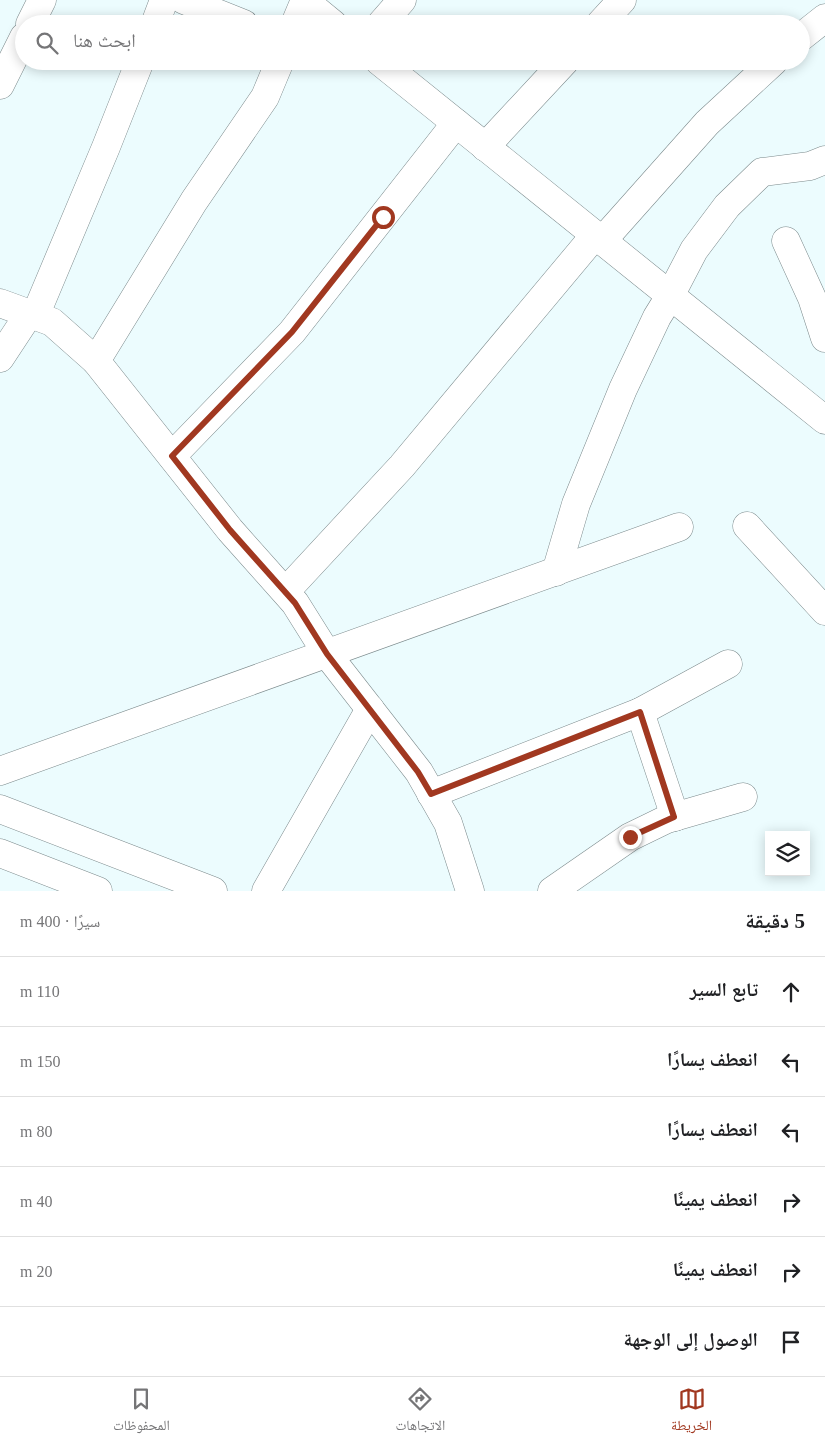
<!DOCTYPE html>
<html lang="ar">
<meta charset="utf-8">
<style>
:root{--surface:#fff;--page:#f6f6f6;--text:#202124;--muted:#757577;--line:#e0e0e0;--accent:#a13820}
body{margin:0;font-family:"Times New Roman","Noto Naskh Arabic",serif;background:var(--page);color:var(--text);direction:rtl}
.controls{position:absolute;right:15px;bottom:15px;display:grid;overflow:hidden;border-radius:0px;box-shadow:0 2px 12px #0003}
.controls button{width:45px;height:45px;display:grid;place-items:center;padding:0;border:0;border-bottom:1px solid var(--line);background:var(--surface);color:var(--text);font:25px sans-serif}
.stop{position:absolute;width:15px;height:15px;margin:-11px;border:4px solid #a13820;border-radius:50%;background:#fff}
.stop.end{background:#a13820;border-color:#fff;box-shadow:0 1px 5px #0008}
.list{margin:0;padding:0;list-style:none}
h2{display:flex;justify-content:space-between;align-items:center;height:65px;margin:0;padding:0 20px;font-size:21px}
h2 small{font-size:16px;font-weight:400;color:var(--muted)}
.list li{display:grid;grid-template-columns:32px 1fr auto;gap:15px;align-items:center;box-sizing:border-box;height:70px;padding:0 20px;border-top:1px solid var(--line)}
.list b{display:block;font-size:19px;white-space:nowrap}
.list em{font-size:16px;font-style:normal;color:var(--muted)}
.icon{flex:none;width:28px;height:28px;fill:none;stroke:currentColor;stroke-width:2;stroke-linecap:round;stroke-linejoin:round}
.map{position:relative;flex:none;width:825px;height:891px;overflow:hidden;direction:ltr}
.search{position:absolute;background:var(--surface);box-shadow:0 2px 12px #0003;left:15px;right:15px;top:15px;height:55px;display:flex;align-items:center;gap:12px;box-sizing:border-box;padding:0 18px;border-radius:28px;color:var(--muted);font-size:19px}
.sheet{height:485px;background:var(--surface)}
nav{display:flex;justify-content:space-around;align-items:center;box-sizing:border-box;height:70px;border-top:1px solid var(--line);background:var(--surface);font-size:14px;color:var(--muted)}
nav a{display:grid;justify-items:center;gap:2px}
nav .on{color:var(--accent)}
.map>svg:first-child{display:block}
.lines{fill:none;stroke-linecap:round;stroke-linejoin:round}
.minor-casing{stroke:#7c8a8c;stroke-width:29}
.major-casing{stroke:#7c8a8c;stroke-width:29}
.minor{stroke:#fff;stroke-width:28}
.major{stroke:#fff;stroke-width:28}
.route{stroke:#a13820;stroke-width:6}
</style>
<div class="map">
<svg width="825" height="891" viewBox="0 0 825 891">
<rect width="100%" height="100%" fill="#ecfcfe"/>
<g class="lines">
<g class="minor-casing">
<g id="minor">
<polyline points="184,0 244,24"/>
<polyline points="305,1 333,24"/>
<polyline points="30,24 42,0"/>
<polyline points="155,24 164,0"/>
<polyline points="295,24 305,0"/>
<polyline points="381,24 402,0"/>
<polyline points="600,24 622,0"/>
<polyline points="801,37 825,18"/>
<polyline points="379,61 825,420"/>
<polyline points="0,85 24,37"/>
<polyline points="485,147 565,61"/>
<polyline points="602,241 707,123 774,61"/>
<polyline points="786,241 812,298 825,338"/>
<polyline points="0,303 52,322 96,361 230,530 295,603 327,654 419,772 448,823 470,891"/>
<polyline points="35,316 106,147 140,61"/>
<polyline points="0,358 29,314"/>
<polyline points="96,361 194,201 265,97 280,61"/>
<polyline points="172,456 292,332 456,123"/>
<polyline points="747,526 825,611"/>
<polyline points="556,572 576,504 623,389 657,317 670,296 694,250 727,206 762,172 810,166 825,160"/>
<polyline points="286,591 402,466 595,235"/>
<polyline points="0,771 679,527"/>
<polyline points="431,794 640,712"/>
<polyline points="675,817 640,712 728,664"/>
<polyline points="266,891 370,709"/>
<polyline points="552,891 630,837 667,819 743,797"/>
</g>
</g>
<g class="major-casing">
<g id="major">
<polyline points="0,809 213,891"/>
<polyline points="0,853 98,891"/>
</g>
</g>
<use href="#minor" class="minor"/>
<use href="#major" class="major"/>
</g>
<g class="lines">
<polyline class="route" points="383,217 292,332 172,456 230,530 295,603 327,654 418,772 431,794 640,712 674,817 630,837"/>
</g>
</svg>
<div class="controls">
<button><svg class="icon" aria-label="layers" viewBox="0 0 24 24"><path d="M12 4l9 5-9 5-9-5zM3 14l9 5 9-5"/></svg></button>
</div>
<div class="stop" style="left:383px;top:217px"></div>
<div class="stop end" style="left:630px;top:837px"></div>
<div class="search"><svg class="icon" aria-label="search" viewBox="0 0 24 24"><circle cx="10" cy="10" r="6"/><path d="M15 15l6 6"/></svg>ابحث هنا</div>
</div>
<section class="sheet">
<h2>5 دقيقة<small>سيرًا · 400 m</small></h2>
<ul class="list">
<li><svg class="icon" aria-label="ahead" viewBox="0 0 24 24"><path d="M12 20V5M6 11l6-6 6 6"/></svg><div><b>تابع السير</b></div><em>110 m</em></li>
<li><svg class="icon" aria-label="left" viewBox="0 0 24 24"><path d="M17 20v-9H6M10 6l-5 5 5 5"/></svg><div><b>انعطف يسارًا</b></div><em>150 m</em></li>
<li><svg class="icon" aria-label="left" viewBox="0 0 24 24"><path d="M17 20v-9H6M10 6l-5 5 5 5"/></svg><div><b>انعطف يسارًا</b></div><em>80 m</em></li>
<li><svg class="icon" aria-label="right" viewBox="0 0 24 24"><path d="M7 20v-9h11M14 6l5 5-5 5"/></svg><div><b>انعطف يمينًا</b></div><em>40 m</em></li>
<li><svg class="icon" aria-label="right" viewBox="0 0 24 24"><path d="M7 20v-9h11M14 6l5 5-5 5"/></svg><div><b>انعطف يمينًا</b></div><em>20 m</em></li>
<li><svg class="icon" aria-label="arrive" viewBox="0 0 24 24"><path d="M6 21V4h12l-3 4 3 4H6"/></svg><div><b>الوصول إلى الوجهة</b></div></li>
</ul>
</section>
<nav>
<a class="on"><svg class="icon" aria-label="map" viewBox="0 0 24 24"><path d="M3 6l6-2 6 2 6-2v14l-6 2-6-2-6 2zM9 4v14M15 6v14"/></svg>الخريطة</a>
<a><svg class="icon" aria-label="directions" viewBox="0 0 24 24"><path d="M12 3l9 9-9 9-9-9zM9 14v-3h6M13 9l2 2-2 2"/></svg>الاتجاهات</a>
<a><svg class="icon" aria-label="saved" viewBox="0 0 24 24"><path d="M7 4h10v16l-5-4-5 4z"/></svg>المحفوظات</a>
</nav>
